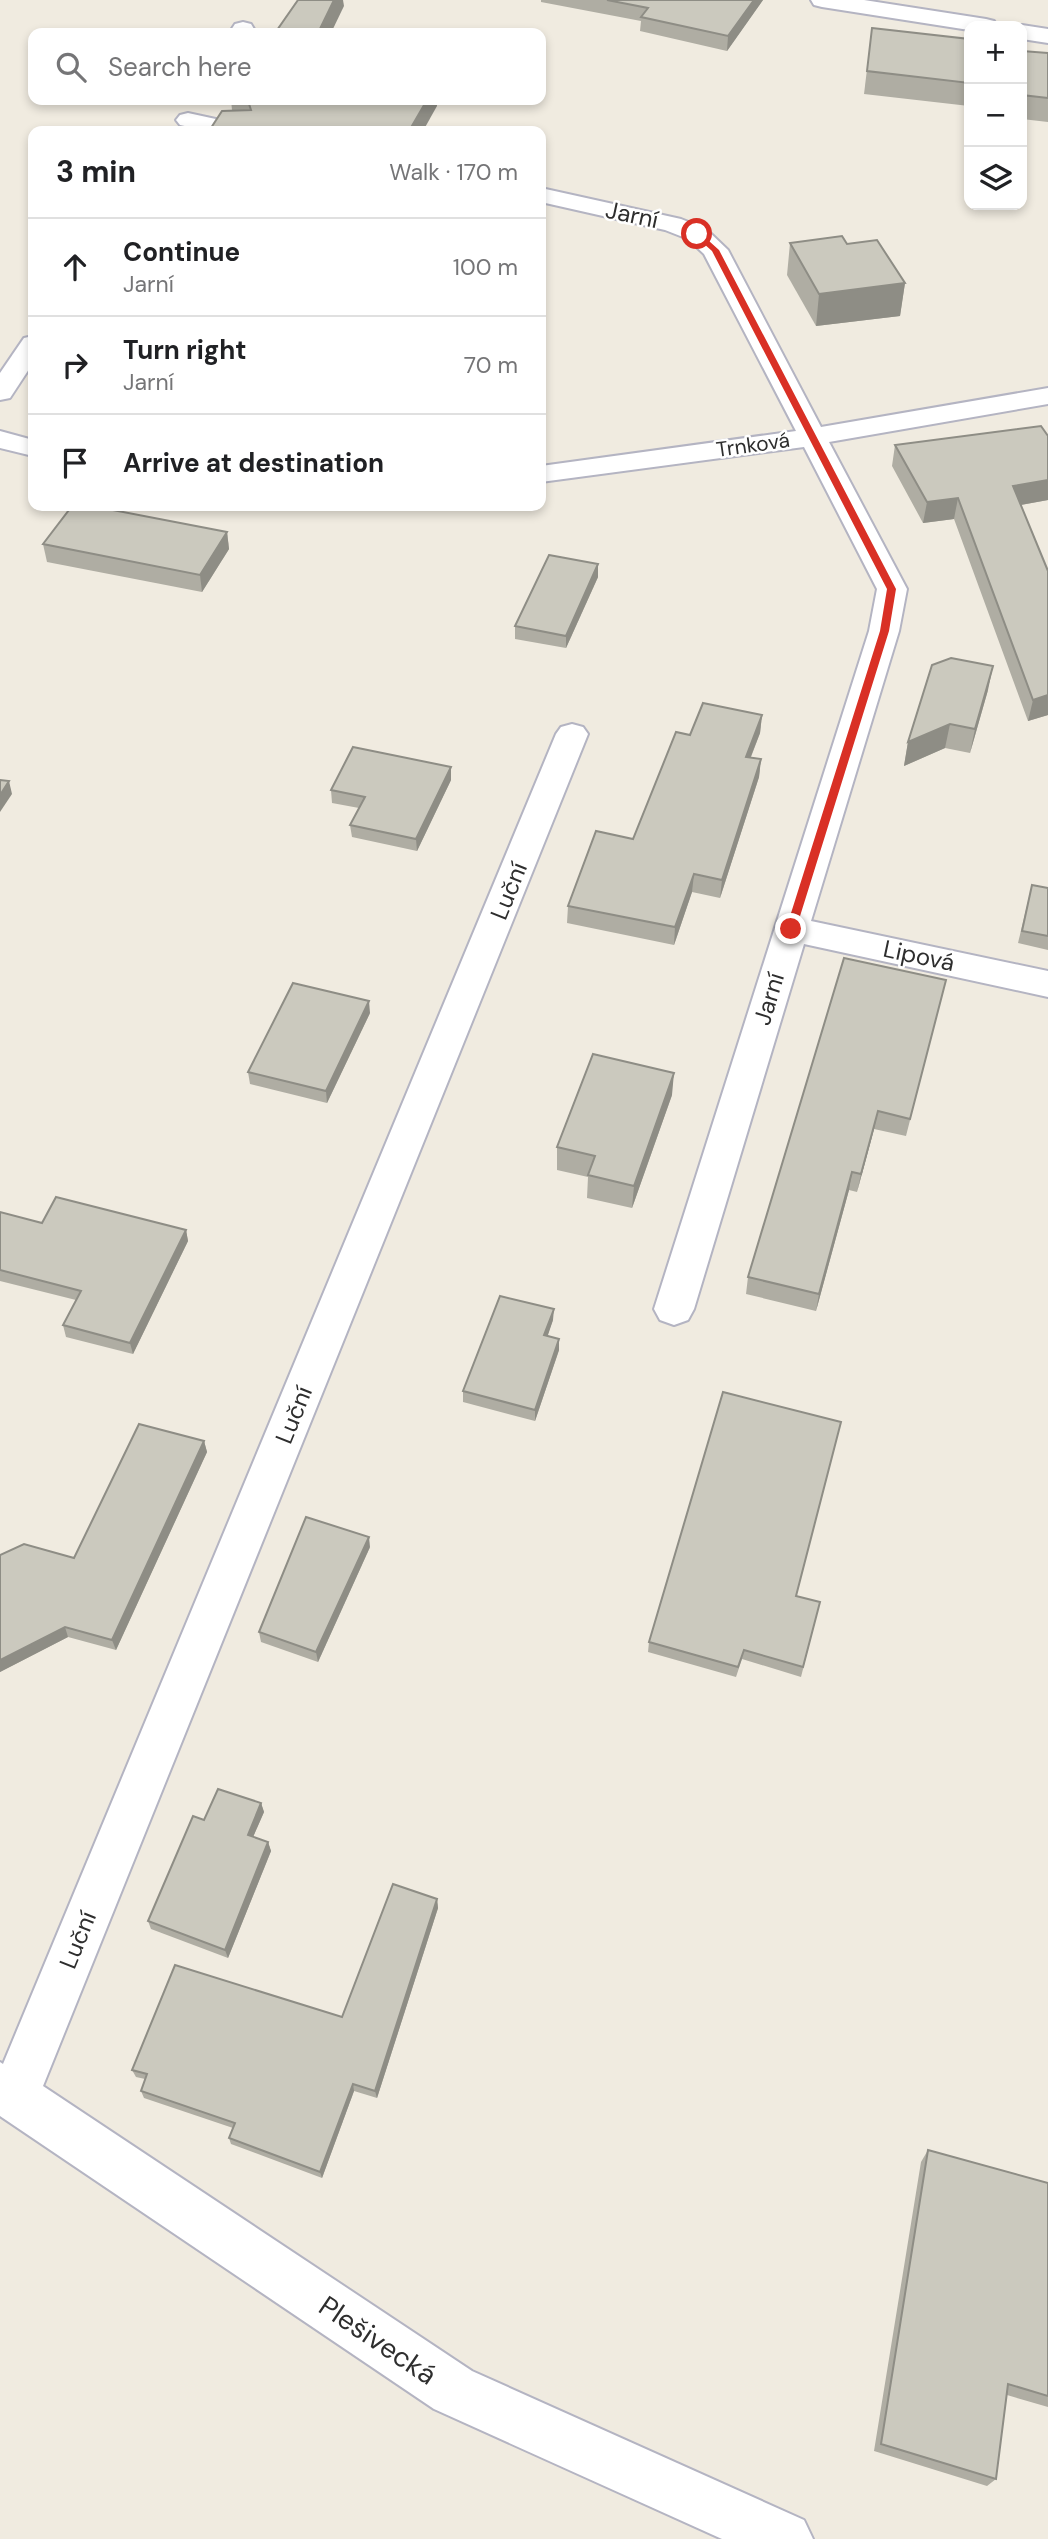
<!DOCTYPE html>
<meta charset="utf-8">
<style>
:root{--surface:#fff;--page:#f6f6f6;--text:#202124;--muted:#757577;--line:#e0e0e0}
body{margin:0;font-family:"DM Sans",sans-serif;background:var(--page);color:var(--text)}
.controls{position:absolute;right:21px;top:21px;display:grid;overflow:hidden;border-radius:14px;box-shadow:0 4px 10px #0003}
.controls button{width:63px;height:63px;display:grid;place-items:center;padding:0;border:0;border-bottom:2px solid var(--line);background:var(--surface);color:var(--text);font:35px sans-serif}
.stop{position:absolute;width:21px;height:21px;margin:-16px;border:5px solid #d93025;border-radius:50%;background:#fff}
.stop.end{background:#d93025;border-color:#fff;box-shadow:0 2px 7px #0008}
.list{margin:0;padding:0;list-style:none}
h2{display:flex;justify-content:space-between;align-items:center;height:91px;margin:0;padding:0 28px;font-size:30px}
h2 small{font-size:23px;font-weight:400;color:var(--muted)}
.list li{display:grid;grid-template-columns:46px 1fr auto;gap:21px;align-items:center;box-sizing:border-box;height:98px;padding:0 28px;border-top:2px solid var(--line)}
.list b{display:block;font-size:26px;white-space:nowrap}
.list p{margin:0;font-size:23px;white-space:nowrap;color:var(--muted)}
.list em{font-size:23px;font-style:normal;color:var(--muted)}
.icon{flex:none;width:38px;height:38px;fill:none;stroke:currentColor;stroke-width:2;stroke-linecap:round;stroke-linejoin:round}
.map{position:relative;flex:none;width:1048px;height:2539px;overflow:hidden}
.search{position:absolute;background:var(--surface);box-shadow:0 4px 10px #0003;left:28px;top:28px;width:518px;height:77px;display:flex;align-items:center;gap:18px;box-sizing:border-box;padding:0 24px;border-radius:14px;color:var(--muted);font-size:26px}
.panel{position:absolute;background:var(--surface);box-shadow:0 4px 10px #0003;left:28px;top:126px;width:518px;height:385px;border-radius:14px}
.map>svg:first-child{display:block}
.lines{fill:none;stroke-linecap:round;stroke-linejoin:round}
.minor-casing{stroke:#b4b4c2;stroke-width:4}
.minor{fill:#fff;fill-rule:evenodd}
.wall{fill:#afada3}
.shaded-wall{fill:#8e8d85}
.building{fill:#cbc9be;stroke:#8e8d85;stroke-width:2}
.route{fill:#d93025}
.labels{text-anchor:middle;stroke-width:5;stroke-linejoin:round;paint-order:stroke}
.far-street-label{font-size:21px;fill:#2e2e2e;stroke:#fff}
.street-label{font-size:24px;fill:#2e2e2e;stroke:#fff}
.near-street-label{font-size:28px;fill:#2e2e2e;stroke:#fff}
</style>
<div class="map">
<svg width="1048" height="2539" viewBox="0 0 1048 2539">
<rect width="100%" height="100%" fill="#f0ebe0"/>
<g class="lines">
<g class="minor-casing">
<g id="minor">
<polygon points="811,0 864,0 986,19 994,21 997,26 969,26 969,30 822,7 814,5"/>
<polygon points="243,22 251,24 254,29 251,33 229,33 235,24"/>
<polygon points="1022,25 1048,29 1048,43 1022,39 1022,26 1018,26"/>
<polygon points="188,113 248,126 252,131 208,131 180,125 176,120 180,115"/>
<polygon points="541,188 681,219 706,229 728,250 821,427 1048,388 1048,404 829,442 907,589 899,631 811,921 1048,971 1048,997 804,944 694,1309 688,1320 674,1325 660,1320 654,1309 869,631 877,589 804,447 541,482 541,466 796,431 704,254 688,239 665,230 541,202"/>
<polygon points="33,336 33,363 10,398 0,400 0,373 24,338"/>
<polygon points="0,431 33,440 33,456 0,448"/>
<polygon points="572,724 583,727 588,734 43,2086 472,2371 804,2520 813,2539 722,2539 434,2409 0,2116 0,2062 3,2064 556,734 561,727"/>
</g>
</g>
<use href="#minor" class="minor"/>
</g>
<g class="wall">
<polygon points="541,0 763,0 727,51 640,31 641,21 541,2"/>
<polygon points="872,28 969,39 969,106 864,94"/>
<polygon points="1022,53 1048,53 1048,122 1022,119"/>
<polygon points="231,100 437,100 437,106 232,110"/>
<polygon points="790,243 847,244 905,283 900,316 816,326 787,275"/>
<polygon points="1048,436 1048,500 1021,505 1048,715 1028,721 954,519 923,523 892,466 895,445"/>
<polygon points="227,532 229,549 202,592 47,562 43,544"/>
<polygon points="598,564 598,577 566,648 515,639 515,626"/>
<polygon points="988,690 970,753 945,748 904,766 908,742"/>
<polygon points="762,715 760,733 751,757 761,759 759,777 720,898 692,892 674,945 567,923 568,906 633,839 690,735"/>
<polygon points="451,780 417,851 352,837 350,825 359,808 332,803 331,790"/>
<polygon points="1048,888 1048,950 1018,943 1029,897"/>
<polygon points="941,998 906,1136 874,1129 857,1192 849,1190 816,1311 746,1294 748,1277"/>
<polygon points="370,1013 327,1103 250,1084 248,1072"/>
<polygon points="672,1095 632,1208 587,1198 588,1177 557,1170 557,1147"/>
<polygon points="0,1212 42,1223 186,1230 188,1241 133,1354 66,1337 63,1325 76,1300 0,1281"/>
<polygon points="553,1320 547,1336 559,1350 535,1421 463,1402 463,1391"/>
<polygon points="204,1441 207,1452 116,1650 68,1637 0,1672 0,1555 74,1558"/>
<polygon points="370,1547 318,1662 261,1642 259,1632"/>
<polygon points="796,1596 820,1602 801,1677 742,1659 736,1677 648,1652 649,1642"/>
<polygon points="261,1803 264,1812 253,1837 268,1842 271,1851 228,1958 151,1929 148,1921 204,1820"/>
<polygon points="437,1899 438,1908 377,2098 354,2091 322,2178 231,2144 229,2138 233,2128 144,2098 141,2091 145,2079 136,2077 132,2070 342,2017"/>
<polygon points="928,2150 1048,2183 1048,2407 1007,2395 996,2479 987,2486 874,2451 921,2162"/>
</g>
<g class="shaded-wall">
<polygon points="334,0 343,0 344,6 331,33 318,33"/>
<polygon points="754,0 763,0 727,51 728,36"/>
<polygon points="427,100 437,100 437,106 423,131 409,131"/>
<polygon points="905,283 900,316 816,326 819,294"/>
<polygon points="1048,480 1048,500 1009,507 1013,486"/>
<polygon points="958,498 954,519 923,523 927,502"/>
<polygon points="227,532 229,549 202,592 200,575"/>
<polygon points="598,564 598,577 566,648 566,636"/>
<polygon points="993,666 988,690 970,753 975,729"/>
<polygon points="1048,695 1048,715 1028,721 1033,700"/>
<polygon points="762,715 760,733 744,774 746,757"/>
<polygon points="950,724 945,748 904,766 908,742"/>
<polygon points="761,759 759,777 720,898 722,880"/>
<polygon points="451,767 451,780 417,851 416,839"/>
<polygon points="9,781 12,794 0,812 0,795"/>
<polygon points="694,874 692,892 674,945 675,927"/>
<polygon points="369,1001 370,1013 327,1103 326,1091"/>
<polygon points="674,1073 672,1095 632,1208 634,1186"/>
<polygon points="878,1111 874,1129 857,1192 861,1174"/>
<polygon points="852,1172 849,1190 816,1311 819,1294"/>
<polygon points="186,1230 188,1241 133,1354 130,1343"/>
<polygon points="554,1309 553,1320 544,1347 544,1335"/>
<polygon points="559,1339 559,1350 535,1421 535,1410"/>
<polygon points="204,1441 207,1452 116,1650 112,1640"/>
<polygon points="369,1537 370,1547 318,1662 316,1652"/>
<polygon points="65,1627 68,1637 0,1672 0,1660"/>
<polygon points="261,1803 264,1812 250,1844 248,1835"/>
<polygon points="268,1842 271,1851 228,1958 225,1950"/>
<polygon points="437,1899 438,1908 377,2098 375,2091"/>
<polygon points="353,2084 354,2091 322,2178 320,2172"/>
</g>
<g class="building">
<polygon points="298,0 334,0 318,33 275,33"/>
<polygon points="607,0 754,0 728,36 641,17 648,8"/>
<polygon points="872,28 969,39 969,83 867,71"/>
<polygon points="1022,51 1048,53 1048,98 1022,95"/>
<polygon points="241,100 427,100 409,131 209,131 222,111 251,110 248,101"/>
<polygon points="842,236 847,244 877,240 905,283 819,294 790,243"/>
<polygon points="1041,426 1048,436 1048,480 1013,486 1048,571 1048,695 1033,700 958,498 927,502 895,445"/>
<polygon points="72,506 92,506 227,532 200,575 43,544"/>
<polygon points="549,555 598,564 566,636 515,626"/>
<polygon points="951,658 993,666 975,729 950,724 908,742 932,665"/>
<polygon points="703,703 762,715 746,757 761,759 722,880 694,874 675,927 568,906 596,831 633,839 676,732 690,735"/>
<polygon points="353,747 451,767 416,839 350,825 365,797 331,790"/>
<polygon points="0,780 9,781 0,795"/>
<polygon points="1032,885 1048,888 1048,936 1022,931"/>
<polygon points="844,958 946,980 910,1119 878,1111 861,1174 852,1172 819,1294 748,1277"/>
<polygon points="293,983 369,1001 326,1091 248,1072"/>
<polygon points="593,1054 674,1073 634,1186 588,1175 595,1156 557,1147"/>
<polygon points="56,1197 186,1230 130,1343 63,1325 81,1291 0,1270 0,1212 42,1223"/>
<polygon points="500,1296 554,1309 544,1335 559,1339 535,1410 463,1391"/>
<polygon points="723,1392 841,1422 796,1596 820,1602 803,1667 744,1650 738,1667 649,1642"/>
<polygon points="139,1424 204,1441 112,1640 65,1627 0,1660 0,1555 24,1544 74,1558"/>
<polygon points="306,1517 369,1537 316,1652 259,1632"/>
<polygon points="218,1789 261,1803 248,1835 268,1842 225,1950 148,1921 193,1816 204,1820"/>
<polygon points="393,1884 437,1899 375,2091 353,2084 320,2172 229,2138 235,2123 141,2091 147,2074 132,2070 175,1965 342,2017"/>
<polygon points="928,2150 1048,2183 1048,2396 1008,2384 996,2479 881,2444"/>
</g>
<polygon class="route" points="694,232 699,232 719,250 896,589 889,631 796,929 791,932 786,929 880,631 887,589 712,251 694,235"/>
<g class="labels">
<g class="far-street-label">
<text transform="translate(753 445) rotate(-8)" y="7">Trnková</text>
</g>
<g class="street-label">
<text transform="translate(632 215) rotate(12)" y="8">Jarní</text>
<text transform="translate(509 891) rotate(-68)" y="8">Luční</text>
<text transform="translate(919 956) rotate(12)" y="8">Lipová</text>
<text transform="translate(769 999) rotate(-73)" y="8">Jarní</text>
<text transform="translate(294 1415) rotate(-68)" y="8">Luční</text>
<text transform="translate(78 1940) rotate(-68)" y="8">Luční</text>
</g>
<g class="near-street-label">
<text transform="translate(378 2340) rotate(34)" y="10">Plešivecká</text>
</g>
</g>
</svg>
<div class="controls">
<button>+</button>
<button>−</button>
<button><svg class="icon" aria-label="layers" viewBox="0 0 24 24"><path d="M12 4l9 5-9 5-9-5zM3 14l9 5 9-5"/></svg></button>
</div>
<div class="stop" style="left:697px;top:234px"></div>
<div class="stop end" style="left:791px;top:929px"></div>
<div class="search"><svg class="icon" aria-label="search" viewBox="0 0 24 24"><circle cx="10" cy="10" r="6"/><path d="M15 15l6 6"/></svg>Search here</div>
<section class="panel">
<h2>3 min<small>Walk · 170 m</small></h2>
<ul class="list">
<li><svg class="icon" aria-label="ahead" viewBox="0 0 24 24"><path d="M12 20V5M6 11l6-6 6 6"/></svg><div><b>Continue</b><p>Jarní</p></div><em>100 m</em></li>
<li><svg class="icon" aria-label="right" viewBox="0 0 24 24"><path d="M7 20v-9h11M14 6l5 5-5 5"/></svg><div><b>Turn right</b><p>Jarní</p></div><em>70 m</em></li>
<li><svg class="icon" aria-label="arrive" viewBox="0 0 24 24"><path d="M6 21V4h12l-3 4 3 4H6"/></svg><div><b>Arrive at destination</b></div></li>
</ul>
</section>
</div>
